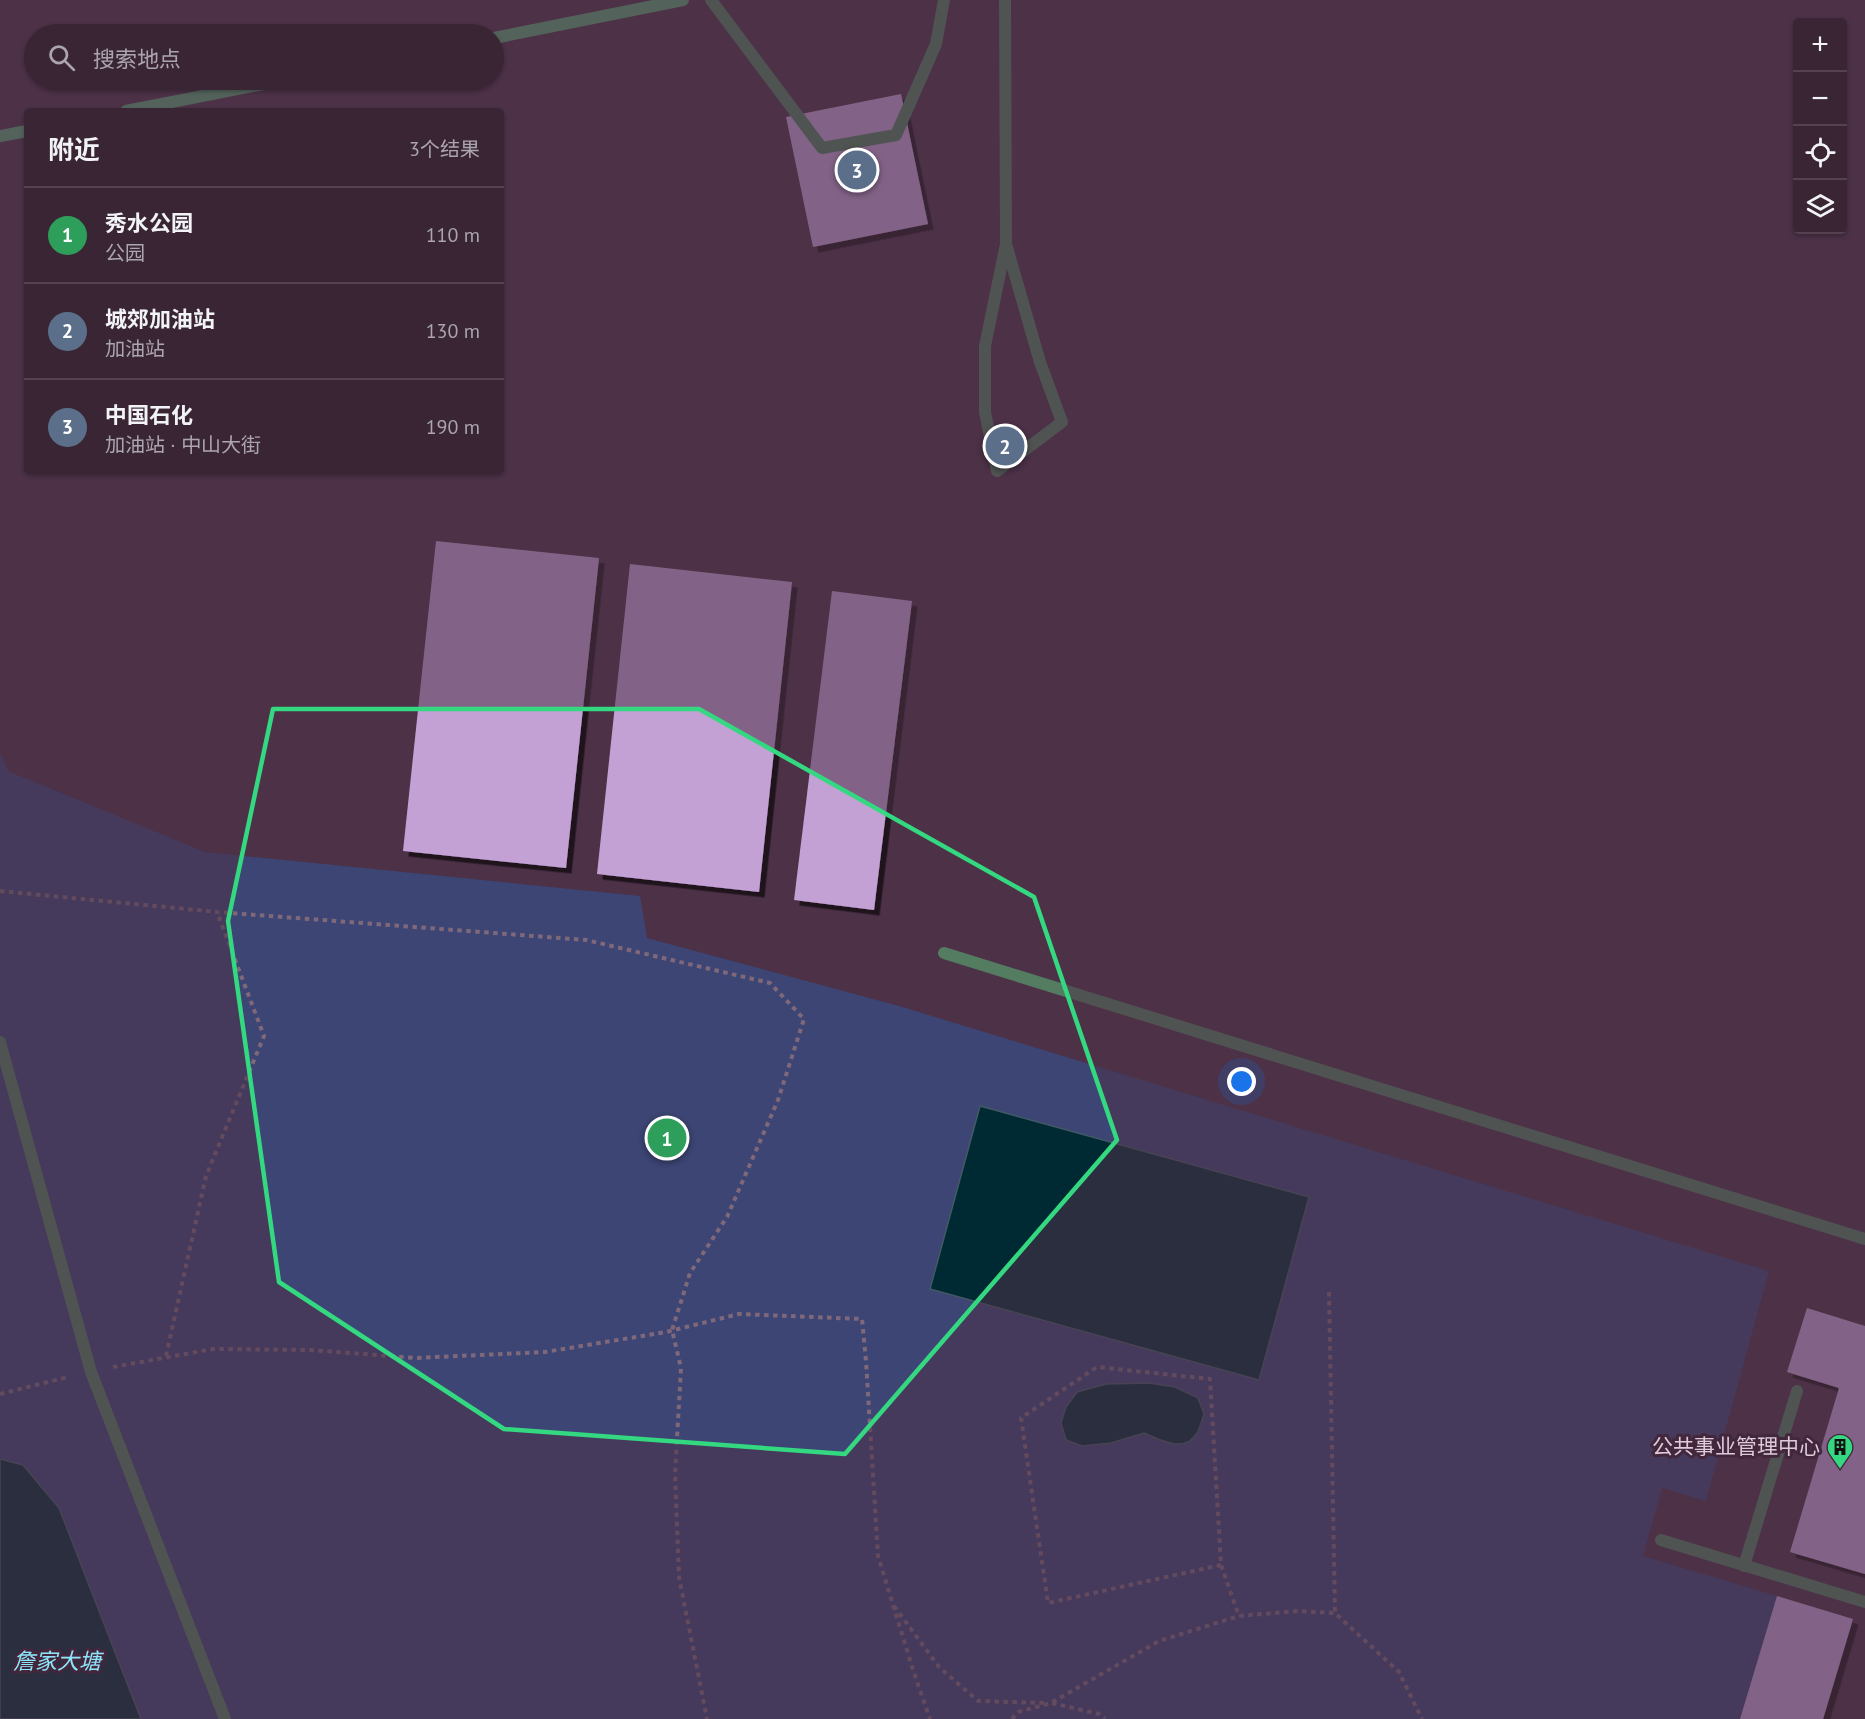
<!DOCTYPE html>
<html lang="zh">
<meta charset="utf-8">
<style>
:root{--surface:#3a2535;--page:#412d3d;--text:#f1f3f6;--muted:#aba5ad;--line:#544250;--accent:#db2777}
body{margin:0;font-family:"PT Sans","Noto Sans SC",sans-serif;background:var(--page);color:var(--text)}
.controls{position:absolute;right:18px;top:18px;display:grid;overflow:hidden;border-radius:6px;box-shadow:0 2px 4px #0004}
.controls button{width:54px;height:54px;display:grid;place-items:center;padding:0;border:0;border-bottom:2px solid var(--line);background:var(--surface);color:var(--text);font:30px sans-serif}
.you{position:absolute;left:1242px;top:1082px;width:21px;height:21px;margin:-15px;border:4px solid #fff;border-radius:50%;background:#1a73e8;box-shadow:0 0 0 9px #1a73e833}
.badge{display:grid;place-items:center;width:39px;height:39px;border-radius:50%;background:var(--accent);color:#fff;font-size:20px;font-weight:700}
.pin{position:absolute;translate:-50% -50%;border:3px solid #fff;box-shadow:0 2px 6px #0006}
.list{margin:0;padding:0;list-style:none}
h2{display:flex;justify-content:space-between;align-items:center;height:78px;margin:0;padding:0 24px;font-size:26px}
h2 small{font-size:20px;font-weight:400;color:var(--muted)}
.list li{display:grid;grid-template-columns:39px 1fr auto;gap:18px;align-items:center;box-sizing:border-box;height:96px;padding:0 24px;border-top:2px solid var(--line)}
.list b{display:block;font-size:22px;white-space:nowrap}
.list p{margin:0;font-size:20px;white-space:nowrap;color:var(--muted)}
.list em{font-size:20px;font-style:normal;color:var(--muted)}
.icon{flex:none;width:33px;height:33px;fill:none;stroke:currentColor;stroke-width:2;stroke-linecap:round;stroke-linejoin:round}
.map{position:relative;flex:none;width:1865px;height:1719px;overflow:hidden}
.search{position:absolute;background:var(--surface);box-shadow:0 2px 4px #0004;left:24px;top:24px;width:480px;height:66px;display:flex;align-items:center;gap:15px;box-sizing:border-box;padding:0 21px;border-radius:33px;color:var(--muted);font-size:22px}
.panel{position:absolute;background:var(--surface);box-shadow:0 2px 4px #0004;left:24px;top:108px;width:480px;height:366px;border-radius:6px}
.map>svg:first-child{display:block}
.green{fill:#3c4573}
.water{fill:#002a33;stroke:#425a65;stroke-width:1.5}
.building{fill:#c3a1d4;filter:url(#shadow)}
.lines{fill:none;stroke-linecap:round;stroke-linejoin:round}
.path{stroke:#80687b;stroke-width:4;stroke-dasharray:4.5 4.5;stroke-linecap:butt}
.lane{stroke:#537c61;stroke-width:12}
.street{stroke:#537c61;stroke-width:12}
.secondary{stroke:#5ca074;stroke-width:12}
.marked{fill:none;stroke:#34d881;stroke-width:4.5;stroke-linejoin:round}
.labels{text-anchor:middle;stroke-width:6;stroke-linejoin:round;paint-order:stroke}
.poi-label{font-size:21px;fill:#ddcbd9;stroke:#42273d;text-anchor:end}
.water-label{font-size:22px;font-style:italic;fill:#8ee6fa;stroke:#42273d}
</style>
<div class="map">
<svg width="1865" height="1719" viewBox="0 0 1865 1719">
<defs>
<filter id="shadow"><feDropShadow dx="5.5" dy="5.5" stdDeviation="0" flood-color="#0009"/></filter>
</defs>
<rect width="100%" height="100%" fill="#4d3147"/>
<polygon class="green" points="0,752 8,771 205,852 640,896 647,938 899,1006 1769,1271 1706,1501 1662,1488 1643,1556 1777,1596 1740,1719 0,1719"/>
<g class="water">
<polygon points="980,1106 1309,1197 1259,1380 930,1289"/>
<path d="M1149,1383l26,4 23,11 6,16c-2,6 -4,14 -7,19 -12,21 -37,7 -53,0l-33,10 -29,3 -16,-6 -5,-17 5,-16 11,-15 29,-8z"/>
<polygon points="0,1459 23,1465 59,1508 141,1719 0,1719"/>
</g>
<g class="building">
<polygon points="901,94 928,224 813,247 786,117"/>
<polygon points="436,541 599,558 566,868 403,851"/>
<polygon points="630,564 792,582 759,892 597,874"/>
<polygon points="832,591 912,601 874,910 794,900"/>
<polygon points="1807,1308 1865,1326 1865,1574 1790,1552 1839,1388 1787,1372"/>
<polygon points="1777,1596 1853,1619 1823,1719 1740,1719"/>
</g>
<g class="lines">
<g class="path">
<polyline points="0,891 217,912 586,940 770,983 804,1019 778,1100 727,1217 690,1273 672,1330 681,1368 675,1474 679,1577 707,1719"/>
<polyline points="1329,1292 1335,1613"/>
<polyline points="166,1356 206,1176 264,1036 217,912"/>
<polyline points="113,1367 213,1349 311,1350 415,1358 545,1352 666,1332 739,1314 862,1319 866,1361 878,1556 914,1673 930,1719"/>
<polyline points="0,1394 68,1377"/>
<polyline points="1221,1565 1048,1603 1021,1418 1097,1367 1210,1379 1221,1565 1239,1616"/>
<polyline points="894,1606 939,1667 978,1701 1044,1703"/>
<polyline points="1052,1703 1099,1714 1105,1719"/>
<polyline points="1012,1719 1018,1712 1051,1703 1159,1641 1239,1616 1298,1611 1335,1613 1399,1672 1422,1719"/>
</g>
<g class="lane">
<polyline points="711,0 822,148 896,135 936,44 944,0"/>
<polyline points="1005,0 1006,244 985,346 985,412 997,471 1062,422 1040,362 1006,244"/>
<polyline points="0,1042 91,1372 225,1719"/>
<polyline points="1661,1540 1865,1602"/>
<polyline points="1744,1566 1797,1391"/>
</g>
<polyline class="street" points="944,953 1865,1239"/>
<g class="secondary">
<polyline points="494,38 683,0"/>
<polyline points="126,111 284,80"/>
<polyline points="0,136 27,131"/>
</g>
</g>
<path d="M0 0H1865V1719H0ZM273,709h426l335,188 83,243 -272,314 -341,-25 -225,-147 -51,-361z" fill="#4d3147" fill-opacity=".55" fill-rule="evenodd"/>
<path class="marked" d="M273,709h426l335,188 83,243 -272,314 -341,-25 -225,-147 -51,-361z"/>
<defs>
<g id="building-pin" transform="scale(1.35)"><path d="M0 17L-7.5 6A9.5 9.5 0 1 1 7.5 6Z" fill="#34d881" stroke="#42273d"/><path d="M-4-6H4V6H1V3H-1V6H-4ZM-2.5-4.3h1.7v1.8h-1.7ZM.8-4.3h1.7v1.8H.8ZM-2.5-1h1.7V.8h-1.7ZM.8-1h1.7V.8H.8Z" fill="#111"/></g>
</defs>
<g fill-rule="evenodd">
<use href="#building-pin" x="1840" y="1447"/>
</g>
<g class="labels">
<g class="poi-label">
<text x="1820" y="1454">公共事业管理中心</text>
</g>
<g class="water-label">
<text x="57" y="1669">詹家大塘</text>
</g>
</g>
</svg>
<div class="controls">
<button>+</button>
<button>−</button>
<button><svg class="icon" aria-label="locate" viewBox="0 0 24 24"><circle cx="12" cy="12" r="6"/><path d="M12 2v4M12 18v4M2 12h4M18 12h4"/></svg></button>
<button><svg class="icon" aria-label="layers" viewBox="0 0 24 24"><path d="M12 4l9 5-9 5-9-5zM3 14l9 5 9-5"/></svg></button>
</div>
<div class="you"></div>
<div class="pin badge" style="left:667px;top:1138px;background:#2e9e5b">1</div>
<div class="pin badge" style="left:1005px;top:446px;background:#5c6f8a">2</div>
<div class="pin badge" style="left:857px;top:170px;background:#5c6f8a">3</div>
<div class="search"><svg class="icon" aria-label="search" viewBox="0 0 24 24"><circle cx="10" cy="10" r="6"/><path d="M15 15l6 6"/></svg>搜索地点</div>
<section class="panel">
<h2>附近<small>3个结果</small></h2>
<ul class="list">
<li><span class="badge" style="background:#2e9e5b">1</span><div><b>秀水公园</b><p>公园</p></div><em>110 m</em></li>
<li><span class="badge" style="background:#5c6f8a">2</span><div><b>城郊加油站</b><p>加油站</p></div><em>130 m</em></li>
<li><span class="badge" style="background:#5c6f8a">3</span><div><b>中国石化</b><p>加油站 · 中山大街</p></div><em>190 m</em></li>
</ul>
</section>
</div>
